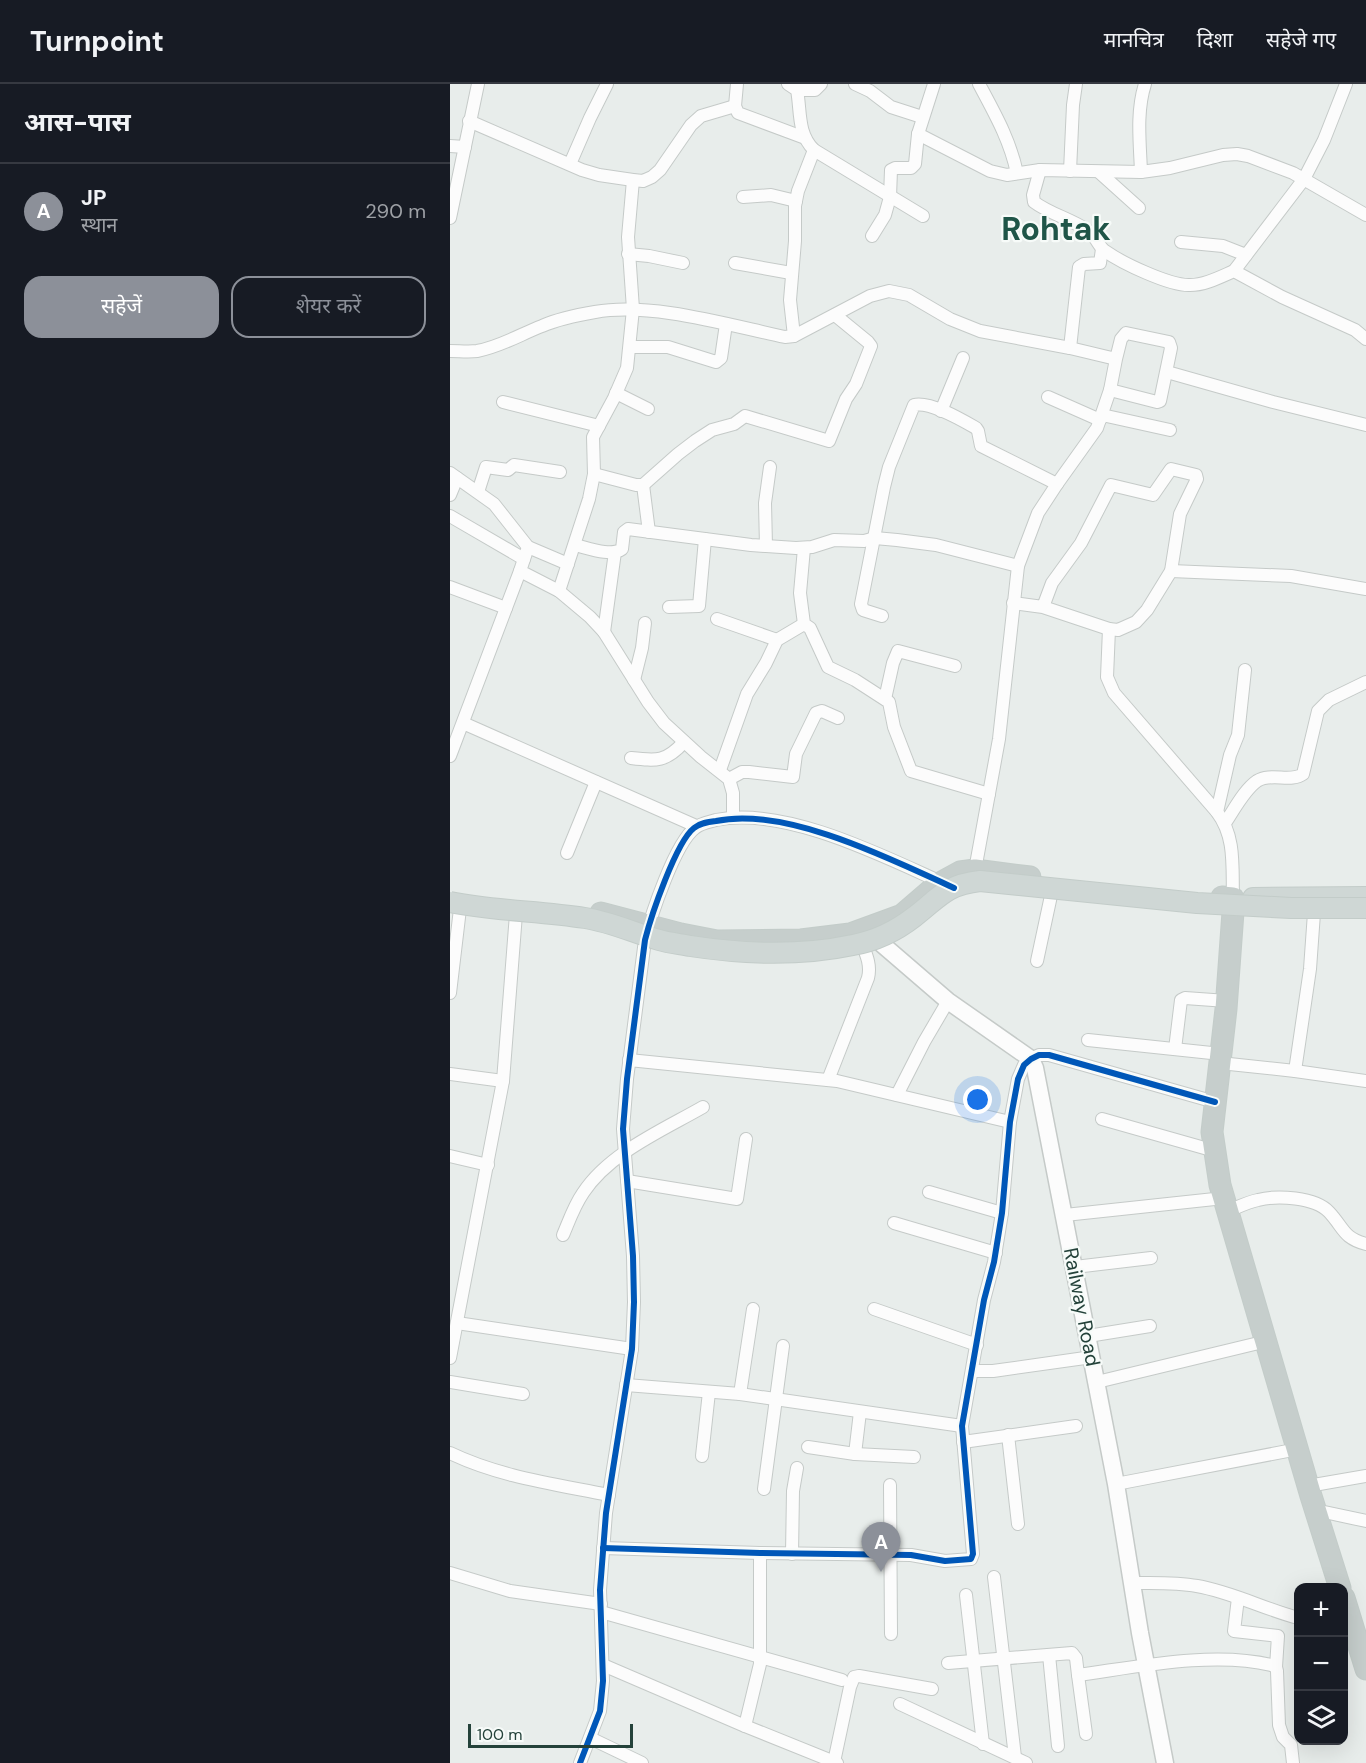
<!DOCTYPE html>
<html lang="hi">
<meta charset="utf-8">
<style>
:root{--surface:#171b24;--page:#242831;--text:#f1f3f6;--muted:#9ea1a6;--line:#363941;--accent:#8c9099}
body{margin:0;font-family:"DM Sans","Noto Sans Devanagari",sans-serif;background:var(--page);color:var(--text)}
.controls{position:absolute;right:18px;bottom:18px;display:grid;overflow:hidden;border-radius:12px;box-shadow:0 6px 24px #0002}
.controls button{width:54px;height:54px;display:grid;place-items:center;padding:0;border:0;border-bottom:2px solid var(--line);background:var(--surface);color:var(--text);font:30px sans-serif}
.scale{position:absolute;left:18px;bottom:15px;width:165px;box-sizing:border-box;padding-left:6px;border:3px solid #24423a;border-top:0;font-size:16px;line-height:21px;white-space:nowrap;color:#24423a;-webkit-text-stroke:4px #f7fbf9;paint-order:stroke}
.you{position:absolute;left:528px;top:1016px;width:21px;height:21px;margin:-15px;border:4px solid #fff;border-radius:50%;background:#1a73e8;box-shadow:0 0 0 9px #1a73e833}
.badge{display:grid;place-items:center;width:39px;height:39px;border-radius:50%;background:var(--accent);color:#fff;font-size:20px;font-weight:700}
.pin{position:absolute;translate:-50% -50px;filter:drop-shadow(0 2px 3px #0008)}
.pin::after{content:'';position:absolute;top:32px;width:21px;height:18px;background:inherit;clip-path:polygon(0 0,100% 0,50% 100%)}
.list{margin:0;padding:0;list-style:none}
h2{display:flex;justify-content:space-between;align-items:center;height:78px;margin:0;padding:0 24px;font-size:26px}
h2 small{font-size:20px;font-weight:400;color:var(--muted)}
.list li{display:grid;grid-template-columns:39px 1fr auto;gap:18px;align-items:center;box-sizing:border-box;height:96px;padding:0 24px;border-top:2px solid var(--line)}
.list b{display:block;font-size:22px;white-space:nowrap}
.list p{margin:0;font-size:20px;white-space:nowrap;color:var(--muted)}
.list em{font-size:20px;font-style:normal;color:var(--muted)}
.actions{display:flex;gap:12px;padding:18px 24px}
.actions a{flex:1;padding:14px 0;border:2px solid var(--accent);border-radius:18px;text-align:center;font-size:21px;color:var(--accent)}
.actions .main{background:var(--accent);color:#fff}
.icon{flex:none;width:33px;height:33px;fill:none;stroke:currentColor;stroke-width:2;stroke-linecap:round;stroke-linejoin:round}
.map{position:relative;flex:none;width:916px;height:1679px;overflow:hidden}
header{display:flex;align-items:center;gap:36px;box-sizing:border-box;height:84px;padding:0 30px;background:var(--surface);border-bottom:2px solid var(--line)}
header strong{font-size:28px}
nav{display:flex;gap:33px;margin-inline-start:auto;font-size:21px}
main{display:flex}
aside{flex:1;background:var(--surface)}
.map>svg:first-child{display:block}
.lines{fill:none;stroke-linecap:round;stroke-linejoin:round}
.minor-casing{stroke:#c5cac8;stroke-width:14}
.tertiary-casing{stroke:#c5cac8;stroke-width:19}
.primary-casing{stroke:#c3ccc9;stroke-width:22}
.trunk-casing{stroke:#c3ccc9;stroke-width:23}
.minor{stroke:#fcfcfc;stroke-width:12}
.tertiary{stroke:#fcfcfc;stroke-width:16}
.primary{stroke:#cfd7d5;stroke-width:20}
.trunk{stroke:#c6cecc;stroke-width:21}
.primary-bridge-casing{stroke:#c3ccc9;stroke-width:22;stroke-linecap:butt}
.primary-bridge{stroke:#cfd7d5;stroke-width:20}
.cycleway-casing{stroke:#f7fbf9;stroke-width:10}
.cycleway{stroke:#0057b8;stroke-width:6}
.labels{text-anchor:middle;stroke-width:4.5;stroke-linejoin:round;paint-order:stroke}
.street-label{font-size:20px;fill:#24423a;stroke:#f7fbf9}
.town-label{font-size:32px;font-weight:bold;fill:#1f5548;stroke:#f7fbf9}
</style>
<header>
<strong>Turnpoint</strong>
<nav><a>मानचित्र</a><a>दिशा</a><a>सहेजे गए</a></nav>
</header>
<main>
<aside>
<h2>आस-पास<small></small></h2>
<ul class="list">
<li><span class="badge">A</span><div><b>JP</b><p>स्थान</p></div><em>290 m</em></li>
</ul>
<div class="actions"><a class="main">सहेजें</a><a>शेयर करें</a></div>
</aside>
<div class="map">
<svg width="916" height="1679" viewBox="0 0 916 1679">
<rect width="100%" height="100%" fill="#e8edeb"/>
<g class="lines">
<g class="minor-casing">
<g id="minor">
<polyline points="287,0 285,22 288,29 355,54"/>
<path d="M338,0l9,6c4,21 0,43 17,60l-16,41 -3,15v35l-5,59 4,36"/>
<polyline points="405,0 420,7 441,23 472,33"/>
<path d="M529,0c16,30 31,56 38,89"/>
<polyline points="347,6 365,6 371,0"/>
<polyline points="19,37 132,86 149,91 183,96 193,97 202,93 210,86 241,41 251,32 285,22"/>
<polyline points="468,50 540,87 557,91 590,86 691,88 720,84 773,71 787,70 798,72 843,89 916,131"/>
<polyline points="0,62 15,63"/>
<polyline points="364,66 473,132"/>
<polyline points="120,80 140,34 157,0"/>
<path d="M590,86l-7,25 1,7c16,12 37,17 53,28 9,5 10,15 18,21 17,12 65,35 85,34 15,0 30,-8 44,-14l48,26 73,33 11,9"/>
<polyline points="620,87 623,21 626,0"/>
<polyline points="649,88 689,124"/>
<path d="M691,88c-1,-29 -5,-60 4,-88"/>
<polyline points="293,113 321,111 346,117"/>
<polyline points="0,134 28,0"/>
<polyline points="422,152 435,131 440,113 441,86 445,84 461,84 465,80 468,50 484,0"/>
<polyline points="731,158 773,162 796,171"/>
<polyline points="178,170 199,172 233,179"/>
<polyline points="285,179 341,189"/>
<polyline points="784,187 854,95 874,56 896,0"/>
<polyline points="180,263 218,263 266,278 271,274 276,240"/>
<polyline points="620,264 629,183 634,180 650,179 652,165"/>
<path d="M0,267c9,0 19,1 27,0 23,-4 44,-17 65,-25 16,-7 35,-11 53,-14 57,-10 133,13 190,25l9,-1 76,-40 19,-5 20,4 41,24 30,12 90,17 46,11 -6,31 47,12 3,-1 11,-53 -2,-6 -43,-9 -5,6 -5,20"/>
<polyline points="717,288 823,318 916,341"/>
<polyline points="166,309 198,325"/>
<polyline points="598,313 650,336"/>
<polyline points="53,318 149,342"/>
<polyline points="491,327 513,274"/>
<polyline points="652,331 720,346"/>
<polyline points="0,389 44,420 78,463 70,487 109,507 140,533 154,548 198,618 214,639 251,673 279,695 283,709 283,733"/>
<polyline points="144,390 186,401 193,401 228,370 245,357 262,346 284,340 295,332 379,357 396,315 406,300 421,262 418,258 385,231"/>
<polyline points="193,401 199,448"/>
<polyline points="28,408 36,383 58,386 64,381 110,388"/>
<polyline points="0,411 7,394"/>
<polyline points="0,432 74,475"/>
<path d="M125,461c13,3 36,12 47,4l2,-17 4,-3 123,16 45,3 16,-1 22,-7 30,1 11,-3 22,2 39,5 82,21"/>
<polyline points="316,462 315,419 320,383"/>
<polyline points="78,463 118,480"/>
<polyline points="354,464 350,509 354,540 360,544 378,583 405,596 439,618 444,643 461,687 539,710"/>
<polyline points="721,487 841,492 916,505"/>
<polyline points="0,503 56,524"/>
<polyline points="109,507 139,415 144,390 143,353 164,314 177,284 183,225 178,153 183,96"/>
<polyline points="563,519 593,523 659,545 668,546 686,538 697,526 721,487 730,430 747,395 746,391 721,385 703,411 661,401 631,459 602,499 593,523"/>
<polyline points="219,523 249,522 255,455"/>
<path d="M432,532l-19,-6 -2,-6 23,-117 5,-20 25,-62c16,-4 48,15 62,23l2,3 3,15 76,38"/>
<polyline points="267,535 327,556"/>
<path d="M659,545l-2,48 7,16 103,119c19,25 15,55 16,86"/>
<polyline points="154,548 165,468"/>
<polyline points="184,596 192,564 195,539"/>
<polyline points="435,615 443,579 448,567 505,582"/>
<polyline points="13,639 246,742"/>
<polyline points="0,672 70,487"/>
<path d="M181,674c26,3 35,4 53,-16"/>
<polyline points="270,686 297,610 316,579 327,556 354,540"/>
<polyline points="279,695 292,688 299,688 343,693 346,670 366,629 372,627 388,634"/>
<polyline points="767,728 780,671 788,651 795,586"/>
<path d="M775,739c9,-13 19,-33 32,-42 14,-9 34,2 46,-7l15,-63 11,-11 37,-18"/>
<polyline points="117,769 146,698"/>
<polyline points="525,786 549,655 568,482 588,429 607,400 647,344 660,306"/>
<polyline points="587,877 602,807"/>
<polyline points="0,909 10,825"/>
<polyline points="638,956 771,970"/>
<polyline points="725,965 731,916 735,914 777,917"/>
<polyline points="179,976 387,997 560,1038"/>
<polyline points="770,979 845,987 916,997"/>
<polyline points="845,987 860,885 864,829"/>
<polyline points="0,990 53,997"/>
<path d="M378,996l40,-102c3,-12 -1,-22 -6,-34"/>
<polyline points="447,1011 474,958 498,917"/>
<polyline points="652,1035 765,1067"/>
<polyline points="0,1072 38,1081"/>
<polyline points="177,1097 287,1115 296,1055"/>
<polyline points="479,1108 552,1129"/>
<path d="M778,1127c10,-4 20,-9 30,-11 19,-5 57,-3 71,12 15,16 14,26 37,32"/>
<polyline points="615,1131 774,1114"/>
<polyline points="444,1139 546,1169"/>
<path d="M113,1151c6,-14 11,-29 20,-42 26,-40 80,-63 120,-86"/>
<polyline points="625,1183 701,1174"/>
<polyline points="424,1225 527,1261"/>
<polyline points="7,1239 182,1265"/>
<polyline points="638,1252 700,1242"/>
<polyline points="0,1274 53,997 66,830"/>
<polyline points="522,1287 543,1287 642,1273"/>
<polyline points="0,1298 73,1310"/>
<polyline points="647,1298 817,1257"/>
<polyline points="176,1301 290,1310 512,1342"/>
<polyline points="290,1310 303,1225"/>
<polyline points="558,1351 568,1440"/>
<polyline points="513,1358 626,1342"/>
<polyline points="358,1363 405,1370 464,1373"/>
<path d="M0,1369c50,24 105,31 159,42"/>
<polyline points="405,1370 410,1328"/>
<polyline points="252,1372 259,1308"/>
<polyline points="666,1400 848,1365"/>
<polyline points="440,1401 441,1550"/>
<polyline points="858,1402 916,1392"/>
<polyline points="314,1405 333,1262"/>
<polyline points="865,1426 916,1437"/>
<polyline points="153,1464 310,1469 461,1471 495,1477 521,1475 523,1470 512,1342 534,1216 544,1178 552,1129 560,1038 568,995 574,981 581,975 589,971 599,971 765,1018"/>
<polyline points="342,1470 343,1407 347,1384"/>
<polyline points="0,1489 60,1507 151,1520"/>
<polyline points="544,1493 565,1673"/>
<path d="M682,1499c22,0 44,-1 65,3 35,6 67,23 101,32"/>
<polyline points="516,1511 533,1660"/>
<polyline points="788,1514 784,1547 828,1552 826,1583"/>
<polyline points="151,1528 392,1596"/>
<polyline points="599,1571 608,1662"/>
<path d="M498,1579l124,-10 4,5 2,17c59,-8 135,-24 193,-10l5,2 1,4 2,54 4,12 8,8 2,18"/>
<polyline points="153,1581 295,1642 387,1679"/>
<polyline points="628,1591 636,1650"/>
<polyline points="450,1620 576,1679"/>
<polyline points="295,1642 310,1580 310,1469"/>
<polyline points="140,1654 192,1679"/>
<polyline points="384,1678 400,1603 404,1593 409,1592 482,1605"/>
<path d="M130,1679l20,-52 3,-30 -3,-91 6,-77 26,-164 2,-47 -1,-46 -10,-127 4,-50 18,-139c6,-25 30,-97 50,-112 6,-5 14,-6 21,-8 68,-14 165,35 227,63"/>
</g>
</g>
<g class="tertiary-casing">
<polyline id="tertiary" points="420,847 426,855 498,917 581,975 585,984 666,1400 690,1549 715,1679"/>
</g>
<g class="primary-casing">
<polyline id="primary" points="803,814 916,813"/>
</g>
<g class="trunk-casing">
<g id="trunk">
<polyline points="772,813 783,814 783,828 776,925 762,1048 770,1101 861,1412 890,1504"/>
<polyline points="151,829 231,850 267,857 351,856 400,850 452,831 488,800 510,788 525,786 580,793"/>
<polyline points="894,1514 916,1585"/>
</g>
</g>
<use href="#minor" class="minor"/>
<use href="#tertiary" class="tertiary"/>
<use href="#primary" class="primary"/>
<use href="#trunk" class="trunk"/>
<g class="primary-bridge-casing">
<path id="primary-bridge" d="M0,818c45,9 90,9 135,16 26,4 49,15 74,22 10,3 21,4 31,6 52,8 111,10 163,-1 22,-4 43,-14 61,-28 25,-19 31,-32 66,-36l217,22 94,5h75"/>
</g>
<use href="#primary-bridge" class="primary-bridge"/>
<g class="cycleway-casing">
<g id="cycleway">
<polyline points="153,1464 310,1469 461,1471 495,1477 521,1475 523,1470 512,1342 534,1216 544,1178 552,1129 560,1038 568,995 574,981 581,975 589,971 599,971 765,1018"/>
<path d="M130,1679l20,-52 3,-30 -3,-91 6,-77 26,-164 2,-47 -1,-46 -10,-127 4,-50 18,-139c6,-24 31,-98 49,-112 6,-5 14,-6 22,-7 69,-15 175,38 238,67"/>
</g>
</g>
<use href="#cycleway" class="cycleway"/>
</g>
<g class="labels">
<g class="street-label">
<text transform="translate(632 1223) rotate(79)" y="7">Railway Road</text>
</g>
<g class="town-label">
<text x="606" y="156">Rohtak</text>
</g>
</g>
</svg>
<div class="controls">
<button>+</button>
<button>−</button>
<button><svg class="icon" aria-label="layers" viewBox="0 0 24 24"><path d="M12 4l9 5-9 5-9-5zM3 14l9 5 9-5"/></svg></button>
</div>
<div class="scale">100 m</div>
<div class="you"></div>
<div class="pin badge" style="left:431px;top:1488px">A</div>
</div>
</main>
